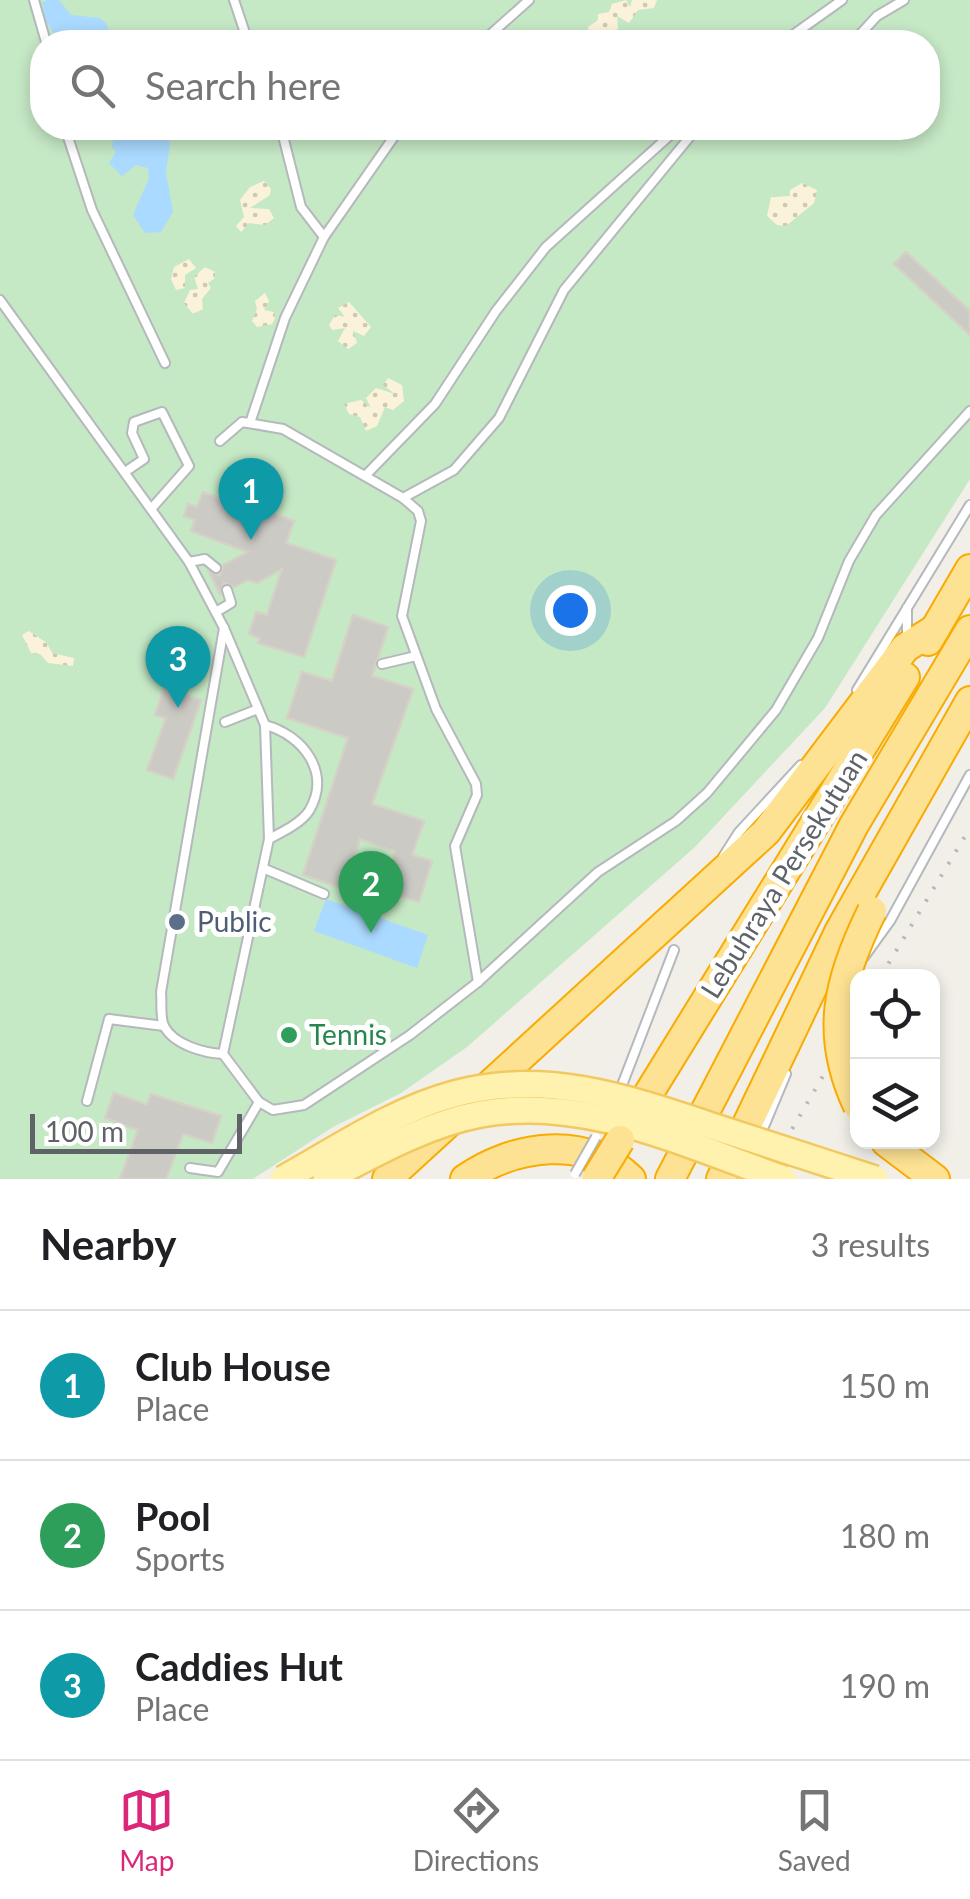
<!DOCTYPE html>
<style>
:root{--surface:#fff;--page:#f6f6f6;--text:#202124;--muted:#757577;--line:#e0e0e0;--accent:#db2777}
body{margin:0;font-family:Lato,sans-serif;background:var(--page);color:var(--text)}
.controls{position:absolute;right:30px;bottom:30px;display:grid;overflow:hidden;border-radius:20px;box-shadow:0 5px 15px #0003}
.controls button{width:90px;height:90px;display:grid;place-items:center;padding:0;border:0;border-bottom:2px solid var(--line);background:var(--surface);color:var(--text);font:50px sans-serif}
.scale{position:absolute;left:30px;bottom:25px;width:212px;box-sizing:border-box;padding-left:10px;border:5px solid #5f6368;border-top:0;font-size:28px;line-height:35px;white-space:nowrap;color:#5f6368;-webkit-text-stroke:8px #fff;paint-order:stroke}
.you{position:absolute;left:570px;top:610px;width:35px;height:35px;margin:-25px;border:8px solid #fff;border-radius:50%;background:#1a73e8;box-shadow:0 0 0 15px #1a73e833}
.badge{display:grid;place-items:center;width:65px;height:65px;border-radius:50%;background:var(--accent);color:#fff;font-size:32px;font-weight:700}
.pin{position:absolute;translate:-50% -82px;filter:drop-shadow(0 2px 5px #0008)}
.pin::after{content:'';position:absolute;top:52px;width:35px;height:30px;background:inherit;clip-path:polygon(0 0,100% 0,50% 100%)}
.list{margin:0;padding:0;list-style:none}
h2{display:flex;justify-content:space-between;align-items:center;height:130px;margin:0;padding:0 40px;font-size:42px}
h2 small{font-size:32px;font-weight:400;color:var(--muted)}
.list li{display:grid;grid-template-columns:65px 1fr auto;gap:30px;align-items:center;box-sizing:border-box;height:150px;padding:0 40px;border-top:2px solid var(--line)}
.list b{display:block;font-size:38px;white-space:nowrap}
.list p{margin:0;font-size:32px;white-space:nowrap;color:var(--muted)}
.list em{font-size:32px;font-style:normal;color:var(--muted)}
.icon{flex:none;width:55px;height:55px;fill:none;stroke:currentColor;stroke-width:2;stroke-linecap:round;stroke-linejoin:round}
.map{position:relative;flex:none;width:970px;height:1179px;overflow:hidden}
.search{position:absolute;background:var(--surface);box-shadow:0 5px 15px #0003;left:30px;right:30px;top:30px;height:110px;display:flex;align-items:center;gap:25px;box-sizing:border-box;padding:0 35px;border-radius:40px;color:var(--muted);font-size:38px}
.sheet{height:580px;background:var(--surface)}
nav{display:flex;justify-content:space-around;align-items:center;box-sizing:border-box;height:140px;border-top:2px solid var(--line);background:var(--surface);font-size:28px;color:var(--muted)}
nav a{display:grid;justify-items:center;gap:5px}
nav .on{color:var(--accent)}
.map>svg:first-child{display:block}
.green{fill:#c5e8c5;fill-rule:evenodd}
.sand{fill:url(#sand-dots)}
.water{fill:#aadaff}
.building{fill:#cccac5;stroke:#d6d1c6;stroke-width:2.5}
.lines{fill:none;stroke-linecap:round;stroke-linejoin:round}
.lane-casing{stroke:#b5b8bc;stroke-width:12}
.highway-casing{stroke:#f9ab00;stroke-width:32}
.lane{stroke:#fff;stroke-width:8}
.highway{stroke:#fde293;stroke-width:28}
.rail{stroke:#b6b7b8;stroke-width:4;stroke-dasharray:2.5 12;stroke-linecap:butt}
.lane-bridge-casing{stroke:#b5b8bc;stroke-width:12;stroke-linecap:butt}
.primary-bridge-casing{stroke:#f2c960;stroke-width:30;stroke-linecap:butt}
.highway-bridge-casing{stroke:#f9ab00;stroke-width:32;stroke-linecap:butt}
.lane-bridge{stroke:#fff;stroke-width:8}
.primary-bridge{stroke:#fff2af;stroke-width:25}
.highway-bridge{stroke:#fde293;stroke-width:28}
.service-dot{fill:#5c6f8a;stroke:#fff;stroke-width:4}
.leisure-dot{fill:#2e9e5b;stroke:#fff;stroke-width:4}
.labels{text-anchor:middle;stroke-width:10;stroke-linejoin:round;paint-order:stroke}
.street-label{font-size:28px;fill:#5f6368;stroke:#fff}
.service-label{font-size:28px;fill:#4e5e75;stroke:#fff;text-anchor:start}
.leisure-label{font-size:28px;fill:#27864d;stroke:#fff;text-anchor:start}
</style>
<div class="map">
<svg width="970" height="1179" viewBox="0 0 970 1179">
<defs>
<pattern id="sand-dots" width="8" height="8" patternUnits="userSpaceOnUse" patternTransform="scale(2.5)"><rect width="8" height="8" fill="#fbf3d9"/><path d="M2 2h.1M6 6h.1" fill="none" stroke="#cec8b4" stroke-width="1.8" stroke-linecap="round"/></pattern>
</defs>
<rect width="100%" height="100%" fill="#f1efe8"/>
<path class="green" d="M0,0h970v479l-145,229 -130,139 -228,200 -66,46 -68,34 -80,52h-253zM42,42h886v86h-886z"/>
<g class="sand">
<path d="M626,0l4,7 2,-7h25l-3,8 -16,2 -9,13 -12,-7 1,13c-10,6 -18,10 -29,5l-1,-7 10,-7v-6l11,-2 3,-8z"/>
<polygon points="264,181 271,189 270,195 250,208 269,209 274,218 265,225 249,223 241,232 236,226 244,217 240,200 250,187"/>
<polygon points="802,183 817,190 814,203 786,226 777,225 767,216 771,197 790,196 790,190"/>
<polygon points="189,259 196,268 185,275 185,288 176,290 171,279 174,267"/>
<polygon points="205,267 215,272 214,279 208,283 211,288 202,299 203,309 193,314 184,303 190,290 198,289 194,277"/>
<polygon points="265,293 269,301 264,310 274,312 275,318 272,324 257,327 252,321 257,309 255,301"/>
<polygon points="349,302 371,327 364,336 353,331 357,343 348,349 338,341 345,328 332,330 329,325 335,315 345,317 338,308"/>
<polygon points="388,378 402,385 404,401 393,410 385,407 377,426 366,431 360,417 349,414 344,404 361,400 371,408 366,398 376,388 395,394 383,385"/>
<polygon points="29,631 47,643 52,653 74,658 73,666 48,663 40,654 31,653 22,635"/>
</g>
<g class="water">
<polygon points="47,0 59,0 71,15 100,18 108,26 107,38 114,42 59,42 46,21 42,3"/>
<polygon points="115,128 160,128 170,143 166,173 173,212 161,232 145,233 133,215 149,178 148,168 136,165 122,176 109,163 116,152 112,147"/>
<polygon points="359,866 370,868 380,886 375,895 356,897 351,882"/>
<polygon points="326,899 428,935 417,968 314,931"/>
</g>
<g class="building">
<polygon points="906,252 970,311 970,335 894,264"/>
<polygon points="235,489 259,497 256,507 294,521 286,543 336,560 304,657 258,643 260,638 249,634 256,612 267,615 282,569 257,583 248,580 234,587 224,583 220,594 209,572 220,575 223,565 248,552 191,531 195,520 184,516 188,504 197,507 203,492 230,502"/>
<polygon points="353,615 388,627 372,676 413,689 372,804 424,821 412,855 432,861 419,902 382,890 395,851 360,839 344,889 303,875 348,738 287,718 302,672 332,681"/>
<polygon points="177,650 198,657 185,695 201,700 173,779 147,770 166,718 155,715"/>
<polygon points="114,1093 147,1105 151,1094 221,1116 212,1143 183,1134 166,1179 120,1179 138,1130 105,1118"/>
</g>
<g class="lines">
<g class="lane-casing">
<g id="lane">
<polyline points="34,0 46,42"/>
<polyline points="234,0 248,42"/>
<polyline points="482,42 529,0"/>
<polyline points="783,42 842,0"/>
<polyline points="853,42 877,16 904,0"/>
<polyline points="65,128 92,210 165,363"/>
<polyline points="281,128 301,207 324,237"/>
<polyline points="0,300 189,562 224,628 265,725 269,839 223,1054 259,1102 273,1110 304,1105 410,1035 478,982 598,872 676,821 707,793 776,710 818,638 849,561 876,515 970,411"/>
<polyline points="251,420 285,318 324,237 400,128"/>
<polyline points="220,441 242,422 283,429 403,498 418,511 421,521 402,616 436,709 476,784 477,795 455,846 478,982"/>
<polyline points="125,472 144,459 132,433 134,422 162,412 189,466 152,508"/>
<polyline points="365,476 435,404 496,311 546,247 678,128"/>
<polyline points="403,498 454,470 499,418 564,290 697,128"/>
<polyline points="189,562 205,559 216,568"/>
<polyline points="216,612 231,603 227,590"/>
<polyline points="907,639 907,608"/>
<polyline points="382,664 416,656"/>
<polyline points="857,690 970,505"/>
<polyline points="225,722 258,709"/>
<path d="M265,725c38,10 67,48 44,86 -9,13 -27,21 -40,28"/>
<polyline points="723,857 739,832 801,765"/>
<polyline points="265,869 324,894"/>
<polyline points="864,957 890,921 970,775"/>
<path d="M223,1054c-19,-1 -49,-9 -59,-28 -4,-8 -2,-25 -3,-34l63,-364"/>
<polyline points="619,1093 674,950"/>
<polyline points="87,1101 109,1019 164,1026"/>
<polyline points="190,1168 218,1172 259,1102"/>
<polyline points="742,1179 786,1074"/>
</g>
</g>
<g class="highway-casing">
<g id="highway">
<polyline points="928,641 970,569"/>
<polyline points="631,1122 905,677"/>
<polyline points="886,1142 935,1179"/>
<polyline points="387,1179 766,832 905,648 935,629"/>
<path d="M465,1179c49,-34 120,-45 166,0"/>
<polyline points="670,1179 854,825 970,630"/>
<polyline points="721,1179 839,932 970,701"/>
</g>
</g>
<use href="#lane" class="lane"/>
<use href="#highway" class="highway"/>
<g class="rail">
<polyline points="881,976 970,828"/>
<polyline points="763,1179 858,1016"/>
</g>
<g class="lane-bridge-casing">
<polyline id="lane-bridge" points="575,1174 596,1137"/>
</g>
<g class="primary-bridge-casing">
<g id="primary-bridge">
<path d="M283,1179c54,-30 111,-69 171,-85 92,-25 174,4 261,33 53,17 107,35 160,52"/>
<path d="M326,1179c48,-25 101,-55 155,-65 104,-19 207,32 303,65"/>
</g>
</g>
<g class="highway-bridge-casing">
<g id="highway-bridge">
<path d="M858,1106c-34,-72 -20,-126 14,-195"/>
<polyline points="596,1179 620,1140"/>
</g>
</g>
<use href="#lane-bridge" class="lane-bridge"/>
<use href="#primary-bridge" class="primary-bridge"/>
<use href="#highway-bridge" class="highway-bridge"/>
</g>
<circle class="service-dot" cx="177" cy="922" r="10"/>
<circle class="leisure-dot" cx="289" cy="1035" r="10"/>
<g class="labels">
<g class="street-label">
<text transform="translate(784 874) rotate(-58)" y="10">Lebuhraya Persekutuan</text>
</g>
<g class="service-label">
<text x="197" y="932">Public</text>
</g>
<g class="leisure-label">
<text x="309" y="1045">Tennis</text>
</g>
</g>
</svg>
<div class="controls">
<button><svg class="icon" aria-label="locate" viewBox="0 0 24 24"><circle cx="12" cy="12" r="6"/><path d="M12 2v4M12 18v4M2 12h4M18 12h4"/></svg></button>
<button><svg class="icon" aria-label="layers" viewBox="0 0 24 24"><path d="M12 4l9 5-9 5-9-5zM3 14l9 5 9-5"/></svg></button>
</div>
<div class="scale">100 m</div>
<div class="you"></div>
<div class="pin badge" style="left:251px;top:540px;background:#0f9aa8">1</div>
<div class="pin badge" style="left:371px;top:933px;background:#2e9e5b">2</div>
<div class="pin badge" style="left:178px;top:708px;background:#0f9aa8">3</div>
<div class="search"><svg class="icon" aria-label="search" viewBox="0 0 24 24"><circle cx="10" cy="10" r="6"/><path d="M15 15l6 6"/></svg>Search here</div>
</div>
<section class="sheet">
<h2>Nearby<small>3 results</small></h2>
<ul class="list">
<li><span class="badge" style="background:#0f9aa8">1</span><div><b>Club House</b><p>Place</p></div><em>150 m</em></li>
<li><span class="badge" style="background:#2e9e5b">2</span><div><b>Pool</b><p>Sports</p></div><em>180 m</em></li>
<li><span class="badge" style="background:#0f9aa8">3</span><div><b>Caddies Hut</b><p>Place</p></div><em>190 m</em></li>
</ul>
</section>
<nav>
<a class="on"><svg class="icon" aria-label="map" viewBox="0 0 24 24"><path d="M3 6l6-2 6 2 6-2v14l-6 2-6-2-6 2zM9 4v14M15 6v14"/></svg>Map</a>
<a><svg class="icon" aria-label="directions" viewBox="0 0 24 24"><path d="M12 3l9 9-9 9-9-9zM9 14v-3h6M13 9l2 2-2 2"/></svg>Directions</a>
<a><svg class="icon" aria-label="saved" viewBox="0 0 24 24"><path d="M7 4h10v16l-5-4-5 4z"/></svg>Saved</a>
</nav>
